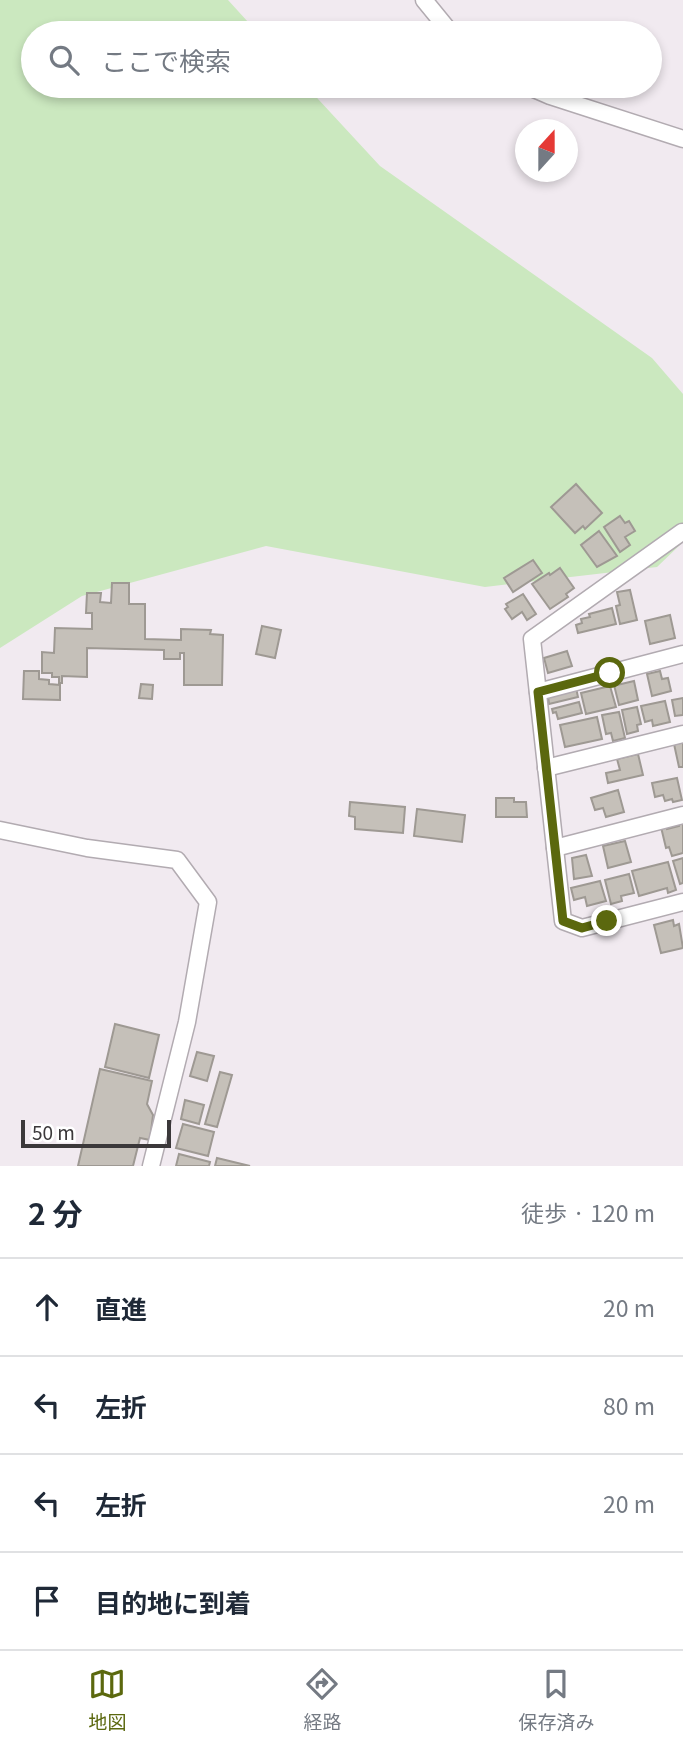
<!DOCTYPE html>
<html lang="ja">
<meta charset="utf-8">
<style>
:root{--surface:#fff;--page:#f6f6f7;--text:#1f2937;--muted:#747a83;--line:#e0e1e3;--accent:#5b680e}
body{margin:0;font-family:Georgia,"Noto Sans JP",serif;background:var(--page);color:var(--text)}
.compass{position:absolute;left:515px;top:119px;width:63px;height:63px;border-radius:50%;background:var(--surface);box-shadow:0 4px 10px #0003;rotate:21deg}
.scale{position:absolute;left:21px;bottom:18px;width:150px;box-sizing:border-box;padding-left:7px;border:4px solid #3b383a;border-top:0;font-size:19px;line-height:24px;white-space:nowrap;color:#3b383a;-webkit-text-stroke:5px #fff;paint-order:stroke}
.stop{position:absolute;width:21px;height:21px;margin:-16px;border:5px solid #5b680e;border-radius:50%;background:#fff}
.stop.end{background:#5b680e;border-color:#fff;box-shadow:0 2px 7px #0008}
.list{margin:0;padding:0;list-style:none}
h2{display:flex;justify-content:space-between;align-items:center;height:91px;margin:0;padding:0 28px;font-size:30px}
h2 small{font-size:23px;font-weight:400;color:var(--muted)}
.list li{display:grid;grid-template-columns:46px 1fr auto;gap:21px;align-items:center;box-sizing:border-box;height:98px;padding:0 28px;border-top:2px solid var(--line)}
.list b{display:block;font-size:26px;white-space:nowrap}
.list em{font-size:23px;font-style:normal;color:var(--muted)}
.icon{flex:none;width:38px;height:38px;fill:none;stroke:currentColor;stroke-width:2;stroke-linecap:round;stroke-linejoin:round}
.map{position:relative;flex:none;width:683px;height:1166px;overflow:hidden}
.search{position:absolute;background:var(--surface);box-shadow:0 4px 10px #0003;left:21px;right:21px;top:21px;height:77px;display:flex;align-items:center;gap:18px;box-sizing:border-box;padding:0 24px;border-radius:38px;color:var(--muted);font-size:26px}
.sheet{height:483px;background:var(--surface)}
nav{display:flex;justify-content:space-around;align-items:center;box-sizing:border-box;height:98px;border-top:2px solid var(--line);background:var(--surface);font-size:19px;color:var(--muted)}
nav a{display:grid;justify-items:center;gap:4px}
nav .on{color:var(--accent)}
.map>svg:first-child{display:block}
.green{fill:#cbe8bf}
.building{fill:#c5c0b9;stroke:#9e9993;stroke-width:2}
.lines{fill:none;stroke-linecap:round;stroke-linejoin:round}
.minor-casing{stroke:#b2abb1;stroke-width:19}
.minor{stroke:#fff;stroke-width:16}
.route{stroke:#5b680e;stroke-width:9}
</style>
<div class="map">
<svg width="683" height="1166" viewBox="0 0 683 1166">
<rect width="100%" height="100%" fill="#f1eaf0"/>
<polygon class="green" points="0,0 228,0 258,33 33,33 33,86 306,86 380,166 652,358 683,394 683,542 657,567 485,587 266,546 82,596 0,648"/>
<g class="building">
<polygon points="576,484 602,513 585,529 583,526 575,533 551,507"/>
<polygon points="620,516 625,523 629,521 635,531 625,537 630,545 620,552 604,527"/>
<polygon points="599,531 617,556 597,567 581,545"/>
<polygon points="533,560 542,573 513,592 504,578"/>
<polygon points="560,568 574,588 566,594 568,597 550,609 532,584 549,573 550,575"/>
<polygon points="112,583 129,583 129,604 145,604 145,639 181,640 181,629 211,630 210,634 223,635 222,685 184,685 184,653 180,653 180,659 164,659 164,650 87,648 87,677 62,676 62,683 59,683 59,677 52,677 52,673 42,673 42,652 54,653 55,628 92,629 92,613 86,613 87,593 101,593 100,602 111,603"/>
<polygon points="630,590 637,620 620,624 616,606 620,605 617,592"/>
<polygon points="523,594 536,614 527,620 522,612 512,619 505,609 508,607 506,604"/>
<polygon points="612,608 616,624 578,633 576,625 582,623 581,619 590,617 589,614"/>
<polygon points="670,615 675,638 650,644 645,621"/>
<polygon points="262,626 281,630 275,658 256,654"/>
<polygon points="567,651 572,666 548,673 544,658"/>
<polygon points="24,671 39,671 39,679 49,680 49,684 60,685 60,700 23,699"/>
<polygon points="660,671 662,679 668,678 671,691 652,696 647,674"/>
<polygon points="616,680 617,685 634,681 638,700 619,705 613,681"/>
<polygon points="141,684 153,685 152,699 139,698"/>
<polygon points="610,686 616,707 586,714 581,693"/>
<polygon points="576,688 578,697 549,704 548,696"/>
<polygon points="683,698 683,715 675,716 672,700"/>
<polygon points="665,701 670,722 653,726 652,720 645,722 641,706"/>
<polygon points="579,702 582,713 558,719 556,712 553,713 552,709"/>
<polygon points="637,707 641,724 637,725 638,731 627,734 622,710"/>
<polygon points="619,712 625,738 613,741 611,733 606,734 602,715"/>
<polygon points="597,717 602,739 565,747 560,725"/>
<polygon points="683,742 683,767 679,767 674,744"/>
<polygon points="638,754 643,775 608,783 606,773 620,770 617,759"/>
<polygon points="677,778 682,800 673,802 672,799 665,801 663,795 655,797 652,783"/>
<polygon points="618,790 624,812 606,817 603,808 595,810 591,798"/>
<polygon points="496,798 514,798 514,802 526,802 527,817 496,817"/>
<polygon points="350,802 405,807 403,833 355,829 355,817 349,816"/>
<polygon points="417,809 465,815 462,842 414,836"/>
<polygon points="683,821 683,853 672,856 669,847 666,848 661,827 666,826 667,829 679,826 679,822"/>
<polygon points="625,841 631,862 608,868 603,846"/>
<polygon points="586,855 592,876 574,879 572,858"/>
<polygon points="683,858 683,883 680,884 673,861"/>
<polygon points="668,862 676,890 668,893 667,888 639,896 632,871"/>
<polygon points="629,874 634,893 621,896 622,901 611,904 605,880"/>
<polygon points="600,881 606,901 587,906 585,897 574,900 571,888"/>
<polygon points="673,920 674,926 679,924 683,948 661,953 654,925"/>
<polygon points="115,1024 159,1035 149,1078 105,1067"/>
<polygon points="197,1052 214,1056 207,1081 190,1076"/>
<polygon points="100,1069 152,1081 147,1104 153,1115 150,1140 140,1138 133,1166 78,1166"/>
<polygon points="220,1072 232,1075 217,1127 205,1124"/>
<polygon points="185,1100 204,1105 199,1124 181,1119"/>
<polygon points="183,1124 214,1132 208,1156 176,1148"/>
<polygon points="179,1154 210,1162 209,1166 176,1166"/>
<polygon points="217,1158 250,1166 215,1166"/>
</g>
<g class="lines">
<g class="minor-casing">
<g id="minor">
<polyline points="424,0 451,33"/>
<polyline points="527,86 550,96 683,139"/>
<polyline points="683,533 682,532 532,639 563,921 582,928 683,902"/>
<polyline points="538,692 683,654"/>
<polyline points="546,768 683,734"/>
<polyline points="0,830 87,848 177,860 208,902 187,1022 151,1166"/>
<polyline points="555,848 683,815"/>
</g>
</g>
<use href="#minor" class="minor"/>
</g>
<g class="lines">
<polyline class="route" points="607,921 582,928 563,921 538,692 610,673"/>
</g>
</svg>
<svg class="compass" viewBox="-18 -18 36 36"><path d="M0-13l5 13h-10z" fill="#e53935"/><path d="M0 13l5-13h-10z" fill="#747a83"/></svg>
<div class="scale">50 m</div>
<div class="stop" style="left:610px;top:673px"></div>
<div class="stop end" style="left:607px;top:921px"></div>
<div class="search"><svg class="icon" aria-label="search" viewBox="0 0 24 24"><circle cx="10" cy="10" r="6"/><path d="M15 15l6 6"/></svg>ここで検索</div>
</div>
<section class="sheet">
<h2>2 分<small>徒歩 · 120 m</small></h2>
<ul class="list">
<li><svg class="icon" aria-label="ahead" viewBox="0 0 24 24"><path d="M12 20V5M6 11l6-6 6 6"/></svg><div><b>直進</b></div><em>20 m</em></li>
<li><svg class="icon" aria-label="left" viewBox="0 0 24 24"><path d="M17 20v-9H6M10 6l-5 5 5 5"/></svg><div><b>左折</b></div><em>80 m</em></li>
<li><svg class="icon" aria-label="left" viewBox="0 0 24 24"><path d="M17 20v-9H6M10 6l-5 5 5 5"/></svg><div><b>左折</b></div><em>20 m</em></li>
<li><svg class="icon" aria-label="arrive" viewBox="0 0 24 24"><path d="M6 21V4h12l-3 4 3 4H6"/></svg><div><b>目的地に到着</b></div></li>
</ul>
</section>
<nav>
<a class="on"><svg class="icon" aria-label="map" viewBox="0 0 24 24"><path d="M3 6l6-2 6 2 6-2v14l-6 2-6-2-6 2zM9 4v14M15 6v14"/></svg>地図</a>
<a><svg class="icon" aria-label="directions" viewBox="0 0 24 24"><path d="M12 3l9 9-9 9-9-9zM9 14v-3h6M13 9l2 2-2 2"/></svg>経路</a>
<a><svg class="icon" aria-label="saved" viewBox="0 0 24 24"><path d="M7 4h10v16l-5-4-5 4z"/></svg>保存済み</a>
</nav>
